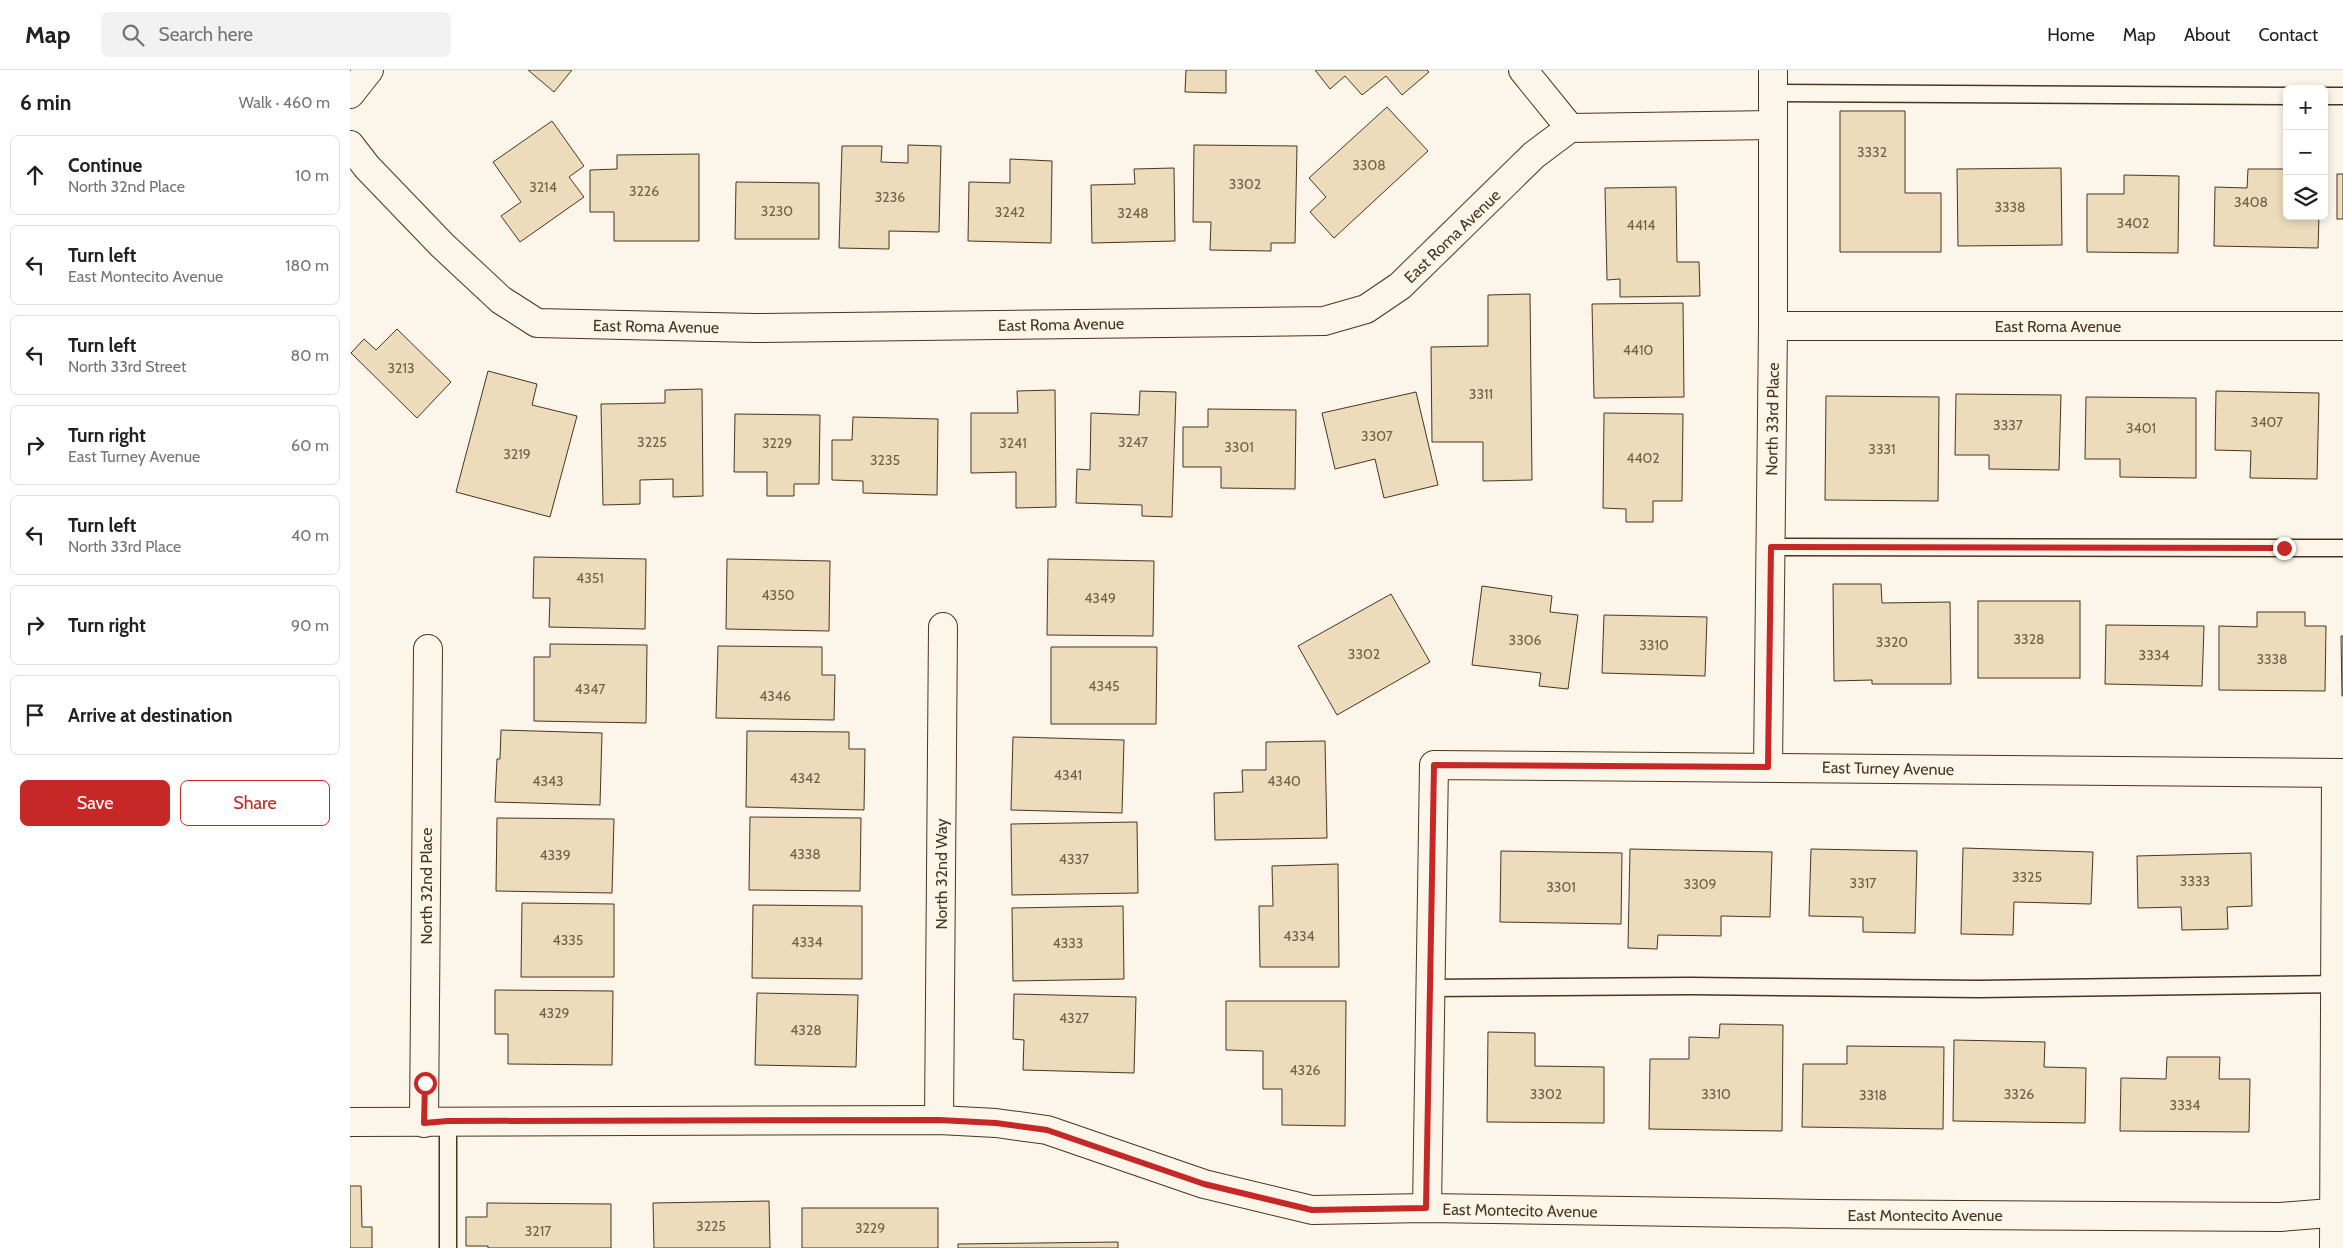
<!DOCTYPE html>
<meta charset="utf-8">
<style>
:root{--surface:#fff;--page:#f2f2f2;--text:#202124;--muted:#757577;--line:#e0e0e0;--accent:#c62828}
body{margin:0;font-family:Cabin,sans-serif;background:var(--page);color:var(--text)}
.controls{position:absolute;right:15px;top:15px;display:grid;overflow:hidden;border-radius:8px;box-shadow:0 2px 8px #0003}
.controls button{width:45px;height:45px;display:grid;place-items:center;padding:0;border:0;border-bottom:1px solid var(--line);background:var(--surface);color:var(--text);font:25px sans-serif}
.stop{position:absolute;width:15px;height:15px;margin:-11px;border:4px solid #c62828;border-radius:50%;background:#fff}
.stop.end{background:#c62828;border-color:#fff;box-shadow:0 1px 5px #0008}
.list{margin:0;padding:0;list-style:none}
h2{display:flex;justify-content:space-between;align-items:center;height:65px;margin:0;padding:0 20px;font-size:21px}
h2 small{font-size:16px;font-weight:400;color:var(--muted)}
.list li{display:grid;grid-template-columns:32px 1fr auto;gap:15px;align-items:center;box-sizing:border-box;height:80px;margin:0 10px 10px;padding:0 10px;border:1px solid var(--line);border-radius:8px}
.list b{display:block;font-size:19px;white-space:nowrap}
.list p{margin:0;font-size:16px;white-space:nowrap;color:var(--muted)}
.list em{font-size:16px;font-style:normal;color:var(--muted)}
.actions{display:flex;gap:10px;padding:15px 20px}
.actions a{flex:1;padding:11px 0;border:1px solid var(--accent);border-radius:8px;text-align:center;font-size:18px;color:var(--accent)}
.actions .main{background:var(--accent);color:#fff}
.icon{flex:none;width:28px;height:28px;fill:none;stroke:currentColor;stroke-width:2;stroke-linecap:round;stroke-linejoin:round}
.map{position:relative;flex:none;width:1993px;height:1178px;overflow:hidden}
header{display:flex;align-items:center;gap:30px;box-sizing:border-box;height:70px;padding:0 25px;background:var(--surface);border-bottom:1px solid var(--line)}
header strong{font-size:24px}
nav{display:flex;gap:28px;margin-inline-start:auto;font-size:18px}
.search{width:350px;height:45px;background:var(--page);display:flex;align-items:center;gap:12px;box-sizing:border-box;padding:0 18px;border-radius:8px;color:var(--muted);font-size:19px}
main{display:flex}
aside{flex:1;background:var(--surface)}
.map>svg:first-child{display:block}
.building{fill:#ecdcbc;stroke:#4a3520}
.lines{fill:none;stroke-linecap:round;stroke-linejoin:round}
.service-casing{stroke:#4a3520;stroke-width:19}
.minor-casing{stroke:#4a3520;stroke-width:30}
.service{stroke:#fbf6e9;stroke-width:16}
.minor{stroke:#fbf6e9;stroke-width:28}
.route{stroke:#c62828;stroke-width:6}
.labels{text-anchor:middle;stroke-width:4;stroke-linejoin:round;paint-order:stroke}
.number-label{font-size:14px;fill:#725f47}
.street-label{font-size:16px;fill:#4a3520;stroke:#fbf6e9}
</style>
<header>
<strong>Map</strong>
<div class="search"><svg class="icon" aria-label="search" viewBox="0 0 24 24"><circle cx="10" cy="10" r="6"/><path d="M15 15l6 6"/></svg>Search here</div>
<nav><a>Home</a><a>Map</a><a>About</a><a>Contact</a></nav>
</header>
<main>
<aside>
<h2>6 min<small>Walk · 460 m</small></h2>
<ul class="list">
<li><svg class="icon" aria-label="ahead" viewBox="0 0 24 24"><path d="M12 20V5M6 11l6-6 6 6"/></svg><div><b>Continue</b><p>North 32nd Place</p></div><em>10 m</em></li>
<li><svg class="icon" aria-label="left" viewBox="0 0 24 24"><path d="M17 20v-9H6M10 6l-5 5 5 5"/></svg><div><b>Turn left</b><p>East Montecito Avenue</p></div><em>180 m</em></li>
<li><svg class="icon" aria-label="left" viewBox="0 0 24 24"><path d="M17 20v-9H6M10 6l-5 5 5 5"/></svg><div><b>Turn left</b><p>North 33rd Street</p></div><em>80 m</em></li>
<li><svg class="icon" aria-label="right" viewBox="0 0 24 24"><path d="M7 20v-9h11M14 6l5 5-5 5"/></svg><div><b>Turn right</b><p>East Turney Avenue</p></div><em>60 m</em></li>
<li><svg class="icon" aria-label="left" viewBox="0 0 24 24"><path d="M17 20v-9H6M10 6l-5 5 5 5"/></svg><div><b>Turn left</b><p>North 33rd Place</p></div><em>40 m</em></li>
<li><svg class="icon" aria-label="right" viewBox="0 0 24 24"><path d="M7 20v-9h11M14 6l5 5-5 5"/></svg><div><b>Turn right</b></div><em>90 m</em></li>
<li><svg class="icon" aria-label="arrive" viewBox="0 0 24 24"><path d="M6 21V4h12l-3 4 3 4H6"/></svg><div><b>Arrive at destination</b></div></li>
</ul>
<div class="actions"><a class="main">Save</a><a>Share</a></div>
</aside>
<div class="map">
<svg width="1993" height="1178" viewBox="0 0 1993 1178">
<rect width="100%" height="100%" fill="#fbf6e9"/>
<g class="building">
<polygon points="178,0 222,0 204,22"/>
<polygon points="836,0 876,0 876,23 835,22"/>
<polygon points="965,0 1077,0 1079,2 1052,25 1036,6 1012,25 995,6 980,19"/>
<polygon points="1037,37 1078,81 984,168 960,142 976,127 959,108"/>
<polygon points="1490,41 1555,41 1555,123 1591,123 1591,182 1490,182"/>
<polygon points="202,51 234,96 219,107 234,127 170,172 151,146 171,132 143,92"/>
<polygon points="558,75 591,76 589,162 539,161 539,179 489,178 492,76 532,76 531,92 558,93"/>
<polygon points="844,75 947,76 945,173 921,173 921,181 860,180 861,152 843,152"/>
<polygon points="349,84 349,171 264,171 264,142 240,142 240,100 267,99 267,85"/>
<polygon points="660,89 702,91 701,173 618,171 619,112 660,113"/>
<polygon points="824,98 825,171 742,173 741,115 785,114 784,99"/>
<polygon points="1711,98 1712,175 1608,176 1607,99"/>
<polygon points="1898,99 1937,99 1937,146 1969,146 1968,178 1864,176 1865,117 1897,118"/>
<rect x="1987" y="104" width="6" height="45"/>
<polygon points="1774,105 1829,106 1828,183 1737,182 1737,124 1774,124"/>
<polygon points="386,112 469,113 469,169 385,169"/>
<polygon points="1326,117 1327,192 1349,192 1350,226 1270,227 1270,209 1257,210 1255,118"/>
<polygon points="1180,224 1182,410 1133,411 1133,372 1082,372 1081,277 1138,276 1138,225"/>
<polygon points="1333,233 1334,327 1244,328 1242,234"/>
<polygon points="47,259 101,312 67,348 1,283 14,269 26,280"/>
<polygon points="138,301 187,314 182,335 227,346 200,447 106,422"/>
<polygon points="352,319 353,426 323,427 323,409 290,410 290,434 253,435 251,334 315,333 315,320"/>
<polygon points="705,320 706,437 666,438 666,402 621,403 621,343 668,343 667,321"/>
<polygon points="790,321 826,322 822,447 792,446 792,435 726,433 727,399 740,400 741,343 789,345"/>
<polygon points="1866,321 1969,323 1967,409 1900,408 1901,381 1865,380"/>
<polygon points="1066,322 1088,415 1034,428 1025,389 985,399 972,343"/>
<polygon points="1606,324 1711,325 1709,400 1639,399 1639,385 1605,385"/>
<polygon points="1476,326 1589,327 1588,431 1475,430"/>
<polygon points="1736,327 1846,328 1846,408 1770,407 1770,389 1735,389"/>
<polygon points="858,339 946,340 945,419 871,418 871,397 833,397 833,357 858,357"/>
<polygon points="1254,343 1333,344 1332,431 1303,431 1303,452 1276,452 1276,439 1253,438"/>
<polygon points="385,344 470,345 469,414 444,414 444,426 417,426 417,402 384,402"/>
<polygon points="503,347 588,349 587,425 513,423 513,411 482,410 482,370 502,370"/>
<polygon points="184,487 296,489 295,559 199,557 200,528 183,528"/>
<polygon points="377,489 480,491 479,561 376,559"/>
<polygon points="698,489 804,491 803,566 697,565"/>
<polygon points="1483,514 1531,514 1532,533 1600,532 1601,614 1522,614 1522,610 1484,611"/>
<polygon points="1132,516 1202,526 1200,542 1228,545 1218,619 1189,616 1191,603 1122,595"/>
<polygon points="1041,524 1080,592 987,645 948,576"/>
<rect x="1628" y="531" width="102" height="77"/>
<polygon points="1907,542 1955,542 1955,556 1976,556 1975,621 1869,620 1869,556 1907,557"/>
<polygon points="1254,545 1357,547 1355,606 1252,603"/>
<polygon points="1756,555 1854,556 1852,616 1755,614"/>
<polygon points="1991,566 1993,566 1993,626 1992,626"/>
<polygon points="200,574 297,575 296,653 184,651 184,587 200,587"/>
<polygon points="368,576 472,577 472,605 485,605 484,650 366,648"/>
<polygon points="701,577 807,577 806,654 701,654"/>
<polygon points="151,660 252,663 250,735 145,732 147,689 150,689"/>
<polygon points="397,661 499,662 499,679 515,679 514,740 396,737"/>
<polygon points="663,667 774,670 772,743 661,740"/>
<polygon points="975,671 977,768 865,770 864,723 893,722 892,700 916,700 916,672"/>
<polygon points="400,747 511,748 510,821 399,820"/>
<polygon points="147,748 264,749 262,823 146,821"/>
<polygon points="787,752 788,823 662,825 661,754"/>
<polygon points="1613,778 1743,782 1741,834 1664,832 1663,865 1611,864"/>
<polygon points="1280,779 1422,782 1420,847 1371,846 1371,866 1308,865 1307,879 1278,878"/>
<polygon points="1461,779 1567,781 1565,863 1513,862 1513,847 1459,846"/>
<polygon points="1151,781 1272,783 1271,854 1150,852"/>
<polygon points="1901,783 1902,836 1877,837 1878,859 1832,860 1831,837 1788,838 1787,786"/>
<polygon points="988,794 989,897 910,897 909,836 923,836 922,796"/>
<polygon points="172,833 264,834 264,907 171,907"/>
<polygon points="403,835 512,836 512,909 402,908"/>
<polygon points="773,836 774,909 663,911 662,838"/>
<polygon points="145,920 263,921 262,995 158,994 158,964 145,964"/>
<polygon points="407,923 508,925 506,997 405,995"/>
<polygon points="664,924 786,927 784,1003 673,1000 674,970 663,969"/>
<polygon points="876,931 996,931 995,1056 932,1055 932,1019 913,1019 913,981 876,980"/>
<polygon points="1370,954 1433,955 1432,1061 1299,1059 1300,989 1339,989 1339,967 1369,968"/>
<polygon points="1138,962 1185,963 1185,996 1254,997 1254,1053 1137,1052"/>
<polygon points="1604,970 1695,972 1694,997 1736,998 1735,1053 1603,1051"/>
<polygon points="1497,976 1594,977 1593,1059 1452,1057 1453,994 1497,994"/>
<polygon points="1817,987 1870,987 1869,1009 1900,1009 1899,1062 1770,1061 1771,1008 1816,1009"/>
<polygon points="0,1116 11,1116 12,1157 22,1157 22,1178 0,1178"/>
<polygon points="419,1131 420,1178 304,1178 303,1133"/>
<polygon points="137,1133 261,1134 261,1178 138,1178 138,1176 116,1176 116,1147 137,1147"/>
<rect x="452" y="1138" width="136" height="40"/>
<polygon points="768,1172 768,1178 608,1178 608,1174"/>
</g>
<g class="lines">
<g class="service-casing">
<g id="service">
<polyline points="1423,23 1937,26"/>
<polyline points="1974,26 1993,26"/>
<polyline points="1421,477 1993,478"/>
<polyline points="1079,918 1340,916 1629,919 1993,914"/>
<polyline points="98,1051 98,1178"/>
</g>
</g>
<g class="minor-casing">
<g id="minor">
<polyline points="1173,0 1220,58"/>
<polyline points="0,24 19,0"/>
<polyline points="0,75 17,97 92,175 151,230 187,253 405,258 974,251 1016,239 1050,216 1184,85 1220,58 1423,55"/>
<polyline points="1423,256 1993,256"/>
<polyline points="1418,697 1423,256 1423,0"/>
<polyline points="589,1050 593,557"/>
<polyline points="0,1052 589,1050 646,1053 697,1060 854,1114 962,1140 1077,1138 1471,1144 1930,1147 1993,1142"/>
<polyline points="74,1053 78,579"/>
<polyline points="1077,1138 1084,695 1993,703"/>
<polyline points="1984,1178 1986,703"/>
</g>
</g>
<use href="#service" class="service"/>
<use href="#minor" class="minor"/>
</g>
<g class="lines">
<polyline class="route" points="75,1013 74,1053 98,1051 589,1050 646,1053 697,1060 854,1114 962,1140 1076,1138 1084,695 1418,697 1421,477 1934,478"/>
</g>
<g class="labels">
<g class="number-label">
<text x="1522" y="87">3332</text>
<text x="1019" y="100">3308</text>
<text x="895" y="119">3302</text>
<text x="193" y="122">3214</text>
<text x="294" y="126">3226</text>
<text x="540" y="132">3236</text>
<text x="1901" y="137">3408</text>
<text x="1660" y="142">3338</text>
<text x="427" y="146">3230</text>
<text x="660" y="147">3242</text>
<text x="783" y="148">3248</text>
<text x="1783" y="158">3402</text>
<text x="1291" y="160">4414</text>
<text x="1288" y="285">4410</text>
<text x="51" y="303">3213</text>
<text x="1131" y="329">3311</text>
<text x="1917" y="357">3407</text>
<text x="1658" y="360">3337</text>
<text x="1791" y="363">3401</text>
<text x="1027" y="371">3307</text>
<text x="302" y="377">3225</text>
<text x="783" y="377">3247</text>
<text x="427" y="378">3229</text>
<text x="663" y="378">3241</text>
<text x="889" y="382">3301</text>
<text x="1532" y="384">3331</text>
<text x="167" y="389">3219</text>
<text x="1293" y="393">4402</text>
<text x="535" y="395">3235</text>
<text x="240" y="513">4351</text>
<text x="428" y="530">4350</text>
<text x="750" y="533">4349</text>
<text x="1679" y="574">3328</text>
<text x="1175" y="575">3306</text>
<text x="1542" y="577">3320</text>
<text x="1304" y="580">3310</text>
<text x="1014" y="589">3302</text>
<text x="1804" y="590">3334</text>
<text x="1922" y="594">3338</text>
<text x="754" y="621">4345</text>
<text x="240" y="624">4347</text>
<text x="425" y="631">4346</text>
<text x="718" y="710">4341</text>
<text x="455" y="713">4342</text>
<text x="198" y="716">4343</text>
<text x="934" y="716">4340</text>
<text x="455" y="789">4338</text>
<text x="205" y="790">4339</text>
<text x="724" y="794">4337</text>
<text x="1677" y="812">3325</text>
<text x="1845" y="816">3333</text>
<text x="1513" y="818">3317</text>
<text x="1350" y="819">3309</text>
<text x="1211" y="822">3301</text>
<text x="949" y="871">4334</text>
<text x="218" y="875">4335</text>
<text x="457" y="877">4334</text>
<text x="718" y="878">4333</text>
<text x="204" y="948">4329</text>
<text x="724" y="953">4327</text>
<text x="456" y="965">4328</text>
<text x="955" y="1005">4326</text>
<text x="1196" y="1029">3302</text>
<text x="1366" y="1029">3310</text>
<text x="1669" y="1029">3326</text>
<text x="1523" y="1030">3318</text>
<text x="1835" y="1040">3334</text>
<text x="361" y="1161">3225</text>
<text x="520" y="1163">3229</text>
<text x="188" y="1166">3217</text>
</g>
<g class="street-label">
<text transform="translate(1102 166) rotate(-44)" y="6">East Roma Avenue</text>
<text transform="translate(711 254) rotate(-1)" y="6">East Roma Avenue</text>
<text transform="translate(306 256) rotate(1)" y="6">East Roma Avenue</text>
<text x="1708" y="262">East Roma Avenue</text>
<text transform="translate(1422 349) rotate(-89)" y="6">North 33rd Place</text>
<text transform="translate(1538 698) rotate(1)" y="6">East Turney Avenue</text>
<text transform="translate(591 804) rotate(-90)" y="6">North 32nd Way</text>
<text transform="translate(76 816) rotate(-90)" y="6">North 32nd Place</text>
<text transform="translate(1170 1140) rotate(1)" y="6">East Montecito Avenue</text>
<text x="1575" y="1151">East Montecito Avenue</text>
</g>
</g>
</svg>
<div class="controls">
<button>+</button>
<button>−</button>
<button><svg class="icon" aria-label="layers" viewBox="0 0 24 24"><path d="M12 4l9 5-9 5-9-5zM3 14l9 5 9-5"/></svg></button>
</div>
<div class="stop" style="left:75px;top:1013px"></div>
<div class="stop end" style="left:1934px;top:478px"></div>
</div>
</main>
